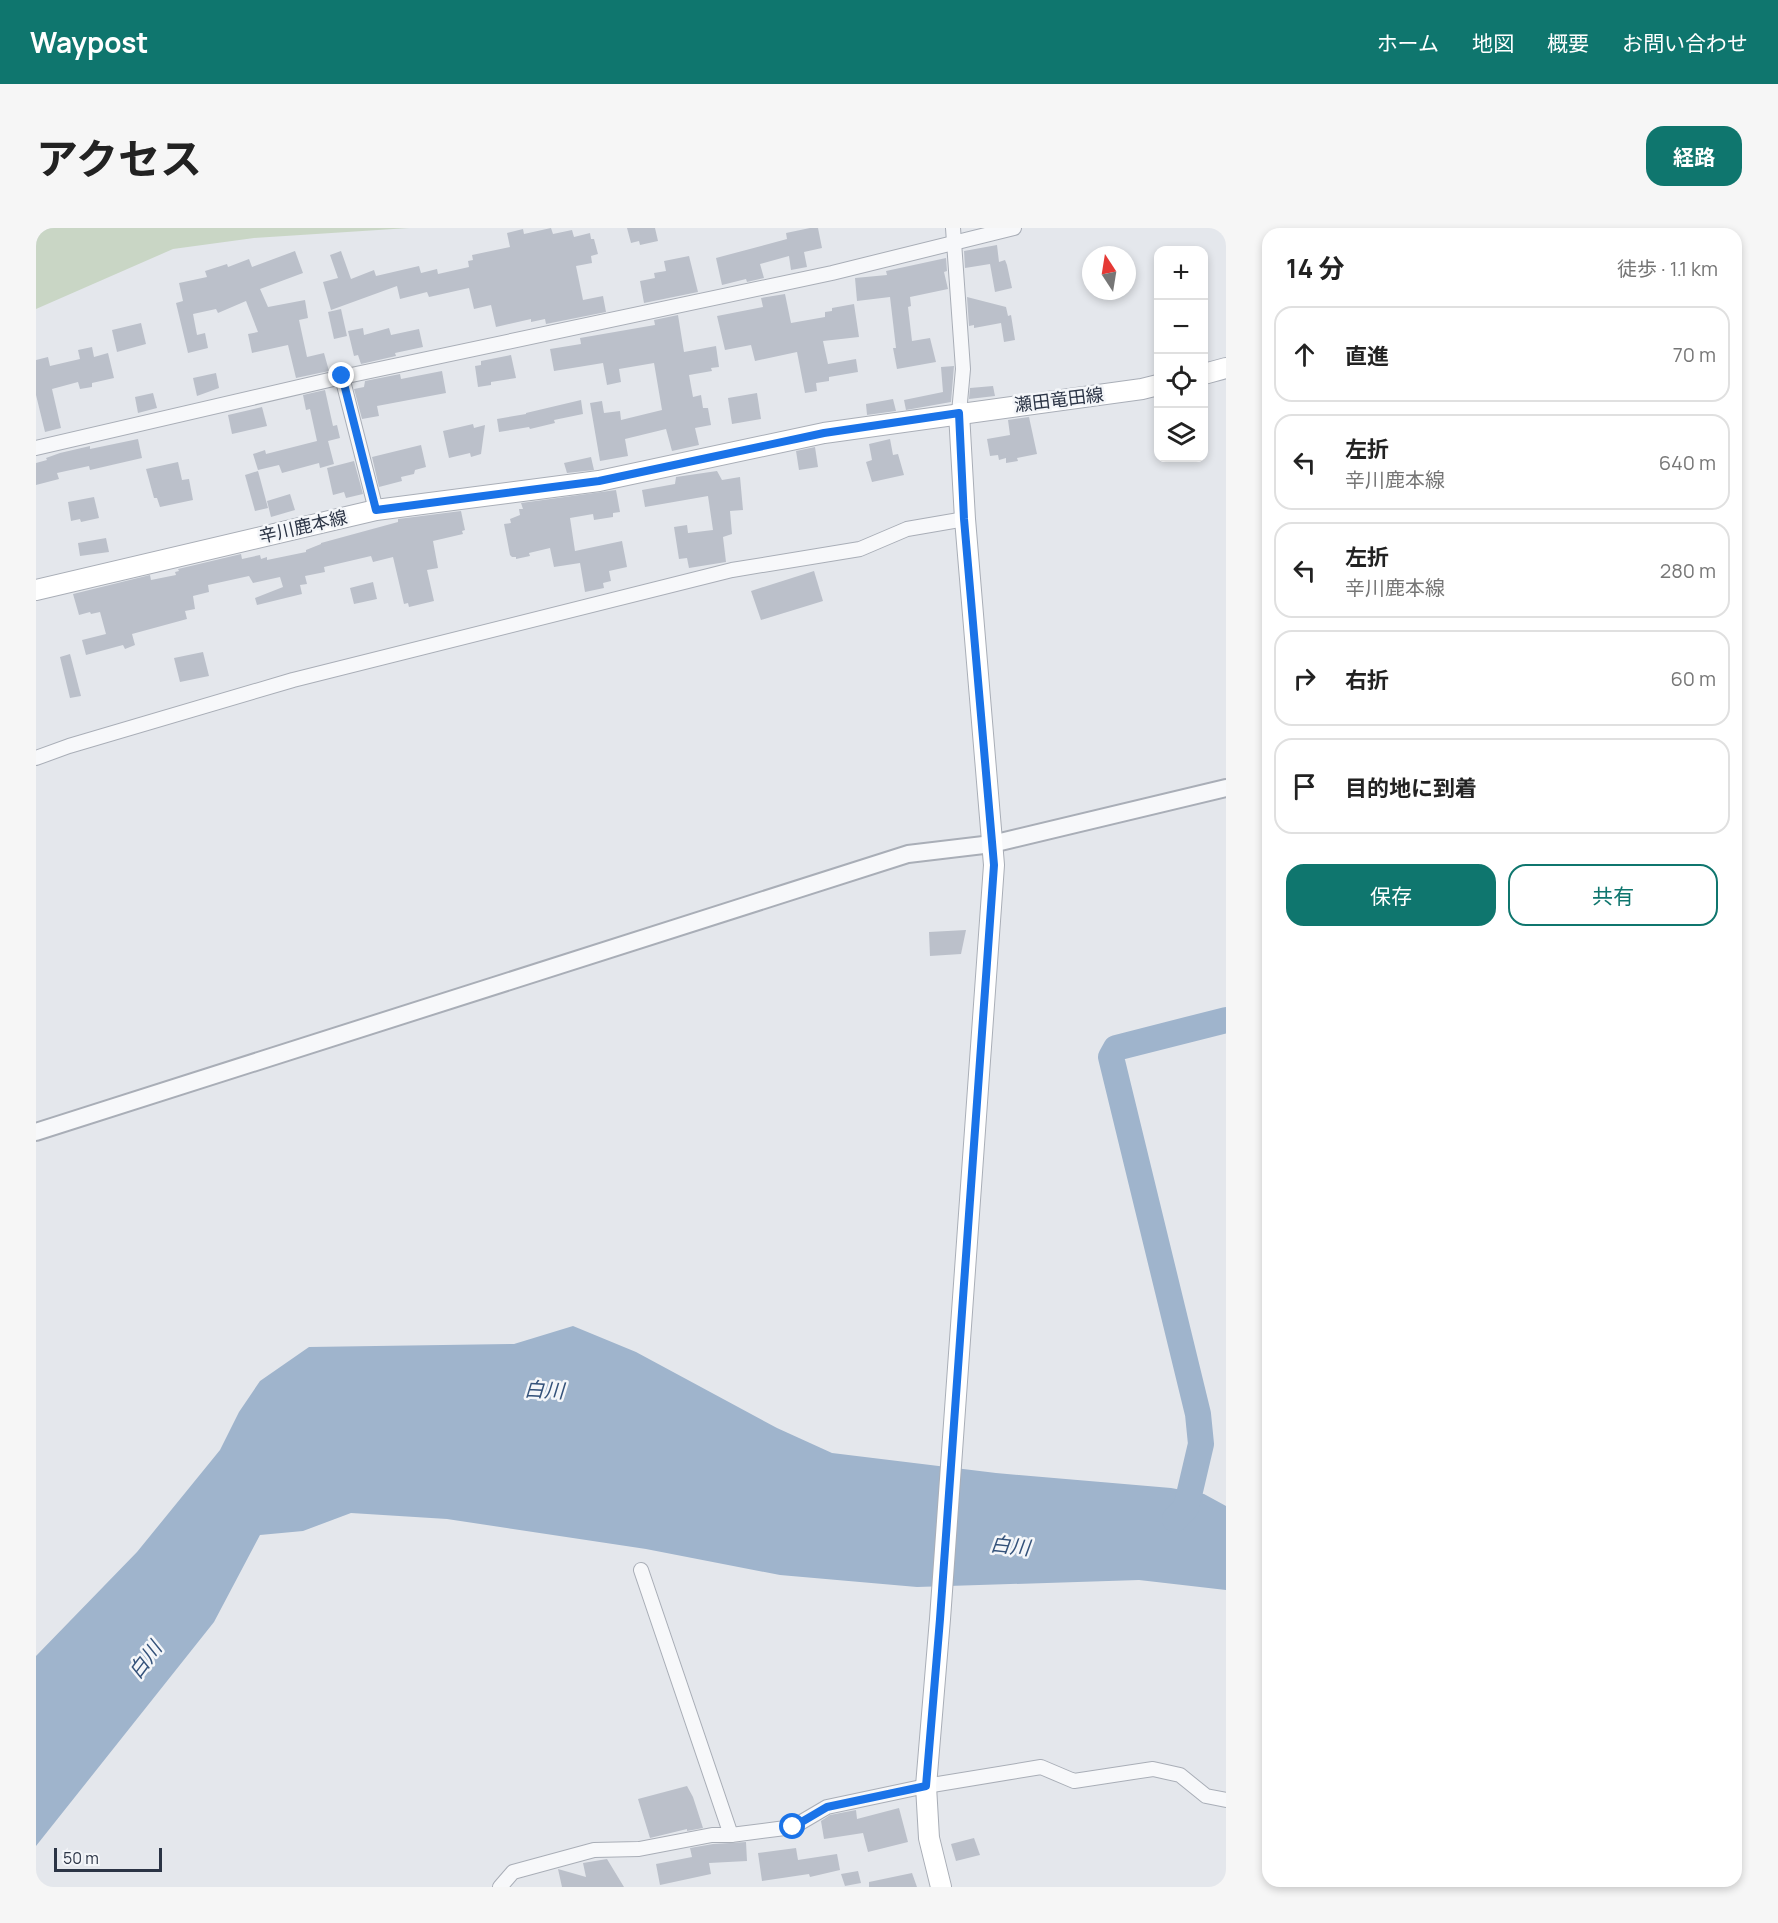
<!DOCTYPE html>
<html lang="ja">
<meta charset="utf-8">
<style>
:root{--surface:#fff;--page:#f6f6f6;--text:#222;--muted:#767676;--line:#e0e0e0;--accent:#0f766e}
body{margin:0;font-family:Manrope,"Noto Sans JP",sans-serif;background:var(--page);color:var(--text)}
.controls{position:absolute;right:18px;top:18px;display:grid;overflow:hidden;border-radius:12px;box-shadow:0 3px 9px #0003}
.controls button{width:54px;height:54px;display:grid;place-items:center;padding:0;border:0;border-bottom:2px solid var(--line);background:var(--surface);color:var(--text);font:30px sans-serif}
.compass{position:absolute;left:1046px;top:18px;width:54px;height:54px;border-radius:50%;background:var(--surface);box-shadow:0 3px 9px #0003;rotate:348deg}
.scale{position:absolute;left:18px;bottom:15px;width:108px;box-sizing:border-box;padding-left:6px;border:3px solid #2b3445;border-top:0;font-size:16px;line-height:21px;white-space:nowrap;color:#2b3445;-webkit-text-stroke:4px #f4f6f9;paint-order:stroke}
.stop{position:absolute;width:18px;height:18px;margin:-14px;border:4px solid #1a73e8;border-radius:50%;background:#fff}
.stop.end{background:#1a73e8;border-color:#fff;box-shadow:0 2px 6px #0008}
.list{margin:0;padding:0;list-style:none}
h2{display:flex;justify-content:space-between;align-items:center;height:78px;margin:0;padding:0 24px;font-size:26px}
h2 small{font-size:20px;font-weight:400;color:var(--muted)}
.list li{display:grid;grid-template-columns:39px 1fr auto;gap:18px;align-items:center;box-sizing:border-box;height:96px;margin:0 12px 12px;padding:0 12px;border:2px solid var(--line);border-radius:18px}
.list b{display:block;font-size:22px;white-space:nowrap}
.list p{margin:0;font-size:20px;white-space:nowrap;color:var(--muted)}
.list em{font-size:20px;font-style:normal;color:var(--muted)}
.actions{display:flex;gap:12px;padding:18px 24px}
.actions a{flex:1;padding:14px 0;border:2px solid var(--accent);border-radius:18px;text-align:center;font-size:21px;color:var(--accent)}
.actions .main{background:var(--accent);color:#fff}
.icon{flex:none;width:33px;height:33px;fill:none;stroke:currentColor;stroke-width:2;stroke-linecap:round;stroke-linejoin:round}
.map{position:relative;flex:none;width:1190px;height:1659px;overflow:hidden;border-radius:18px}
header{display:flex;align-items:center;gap:36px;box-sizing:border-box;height:84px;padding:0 30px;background:var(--accent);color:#fff}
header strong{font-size:28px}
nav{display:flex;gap:33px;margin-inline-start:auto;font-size:21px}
.intro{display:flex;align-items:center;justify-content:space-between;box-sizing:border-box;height:144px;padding:0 36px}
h1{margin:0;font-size:42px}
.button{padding:15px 27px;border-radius:18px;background:var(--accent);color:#fff;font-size:21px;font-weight:700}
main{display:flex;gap:36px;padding:0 36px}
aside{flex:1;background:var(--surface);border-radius:18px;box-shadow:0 3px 9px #0003}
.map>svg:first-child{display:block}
.green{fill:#c9d6c5}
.water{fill:#9fb4cc}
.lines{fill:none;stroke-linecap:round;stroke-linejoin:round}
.river{stroke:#9fb4cc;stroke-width:26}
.building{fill:#bbc0ca}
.minor-casing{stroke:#a9aeb7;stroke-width:16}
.tertiary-casing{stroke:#a9aeb7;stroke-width:20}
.secondary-casing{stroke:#a9aeb7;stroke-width:22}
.minor{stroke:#f7f8fa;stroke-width:14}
.tertiary{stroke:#f7f8fa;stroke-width:16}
.secondary{stroke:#fff;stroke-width:20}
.route{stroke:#1a73e8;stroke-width:8}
.labels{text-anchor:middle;stroke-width:5;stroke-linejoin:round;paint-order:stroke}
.street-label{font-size:18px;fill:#2b3445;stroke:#f4f6f9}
.water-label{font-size:20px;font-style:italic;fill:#34527a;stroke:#f4f6f9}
</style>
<header>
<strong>Waypost</strong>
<nav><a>ホーム</a><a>地図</a><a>概要</a><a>お問い合わせ</a></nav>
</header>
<div class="intro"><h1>アクセス</h1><a class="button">経路</a></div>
<main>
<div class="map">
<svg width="1190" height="1659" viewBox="0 0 1190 1659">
<rect width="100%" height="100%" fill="#e4e7ec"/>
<polygon class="green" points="0,0 373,0 218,10 137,21 0,81"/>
<polygon class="water" points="537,1098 600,1124 741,1200 796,1225 960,1245 1135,1260 1168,1266 1190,1278 1190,1362 1103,1352 881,1359 744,1347 610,1321 411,1291 315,1285 267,1303 224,1307 178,1394 0,1618 0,1428 101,1324 184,1222 203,1184 224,1153 273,1119 478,1116"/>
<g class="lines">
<polyline class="river" points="1139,1291 1150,1280 1165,1216 1162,1186 1075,829 1080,820 1190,792"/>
</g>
<g class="building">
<polygon points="515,0 517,6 536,2 538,9 554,5 555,11 558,11 562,26 555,28 556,35 540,38 547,72 567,68 570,84 510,96 509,91 495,94 495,91 460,99 455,77 438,81 433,60 393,69 391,64 364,71 361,58 295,82 287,54 302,50 294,27 305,23 315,51 338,42 340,48 383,38 385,45 401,41 402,46 433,39 432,33 437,32 436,27 474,19 471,5 487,1 488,6"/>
<polygon points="591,0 619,0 622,13 604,17 603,13 595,15"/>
<polygon points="774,0 782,0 786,20 768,24 771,39 755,42 753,28 724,36 728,50 711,54 710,51 686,57 680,30 751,11 750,5"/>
<polygon points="961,17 963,34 969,32 971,37 976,60 959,64 954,36 929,40 928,23"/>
<polygon points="259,23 267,45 224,61 232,79 269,72 272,90 263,92 271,129 288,125 293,143 260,150 252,117 216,125 212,106 222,104 210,73 182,85 180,81 157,86 161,107 169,105 172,120 152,125 140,75 147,73 143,55 171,49 169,43 191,36 192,39 213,31 216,39"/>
<polygon points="653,28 662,64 608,75 604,53 619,50 618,45 630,43 628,33"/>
<polygon points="910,30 911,43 908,44 912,61 874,69 875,78 872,79 876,113 894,110 900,134 861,141 857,120 860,120 854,69 821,73 819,50 851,47 850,43"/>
<polygon points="749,66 755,95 789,89 789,84 796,83 796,80 818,76 823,109 787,113 792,136 820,131 822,144 793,149 793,153 780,155 781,163 769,165 761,124 719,133 715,117 689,122 681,88 727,79 725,70"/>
<polygon points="931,69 970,79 972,88 975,87 979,112 968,114 965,95 938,100 938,97 933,98"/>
<polygon points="305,81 311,108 298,111 292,84"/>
<polygon points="642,87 648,124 680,118 683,139 675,140 676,143 653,147 657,169 665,167 667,180 672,180 675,197 659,200 663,217 636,223 630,201 589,211 592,228 564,233 554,175 566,173 568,185 584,183 585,192 626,182 618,135 583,141 585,154 571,157 567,135 518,143 514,121 545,116 544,110 619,97 618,92"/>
<polygon points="105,95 110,116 81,124 76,102"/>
<polygon points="327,100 328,107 353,100 355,107 383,101 387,119 359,125 360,128 325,136 322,127 318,128 312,103"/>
<polygon points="56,119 58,129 72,125 78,150 56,155 56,159 44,161 42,154 16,161 25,200 9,204 0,167 0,132 12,129 14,138 44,131 42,122"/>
<polygon points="475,127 480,150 455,154 455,157 442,159 439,138 445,137 445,133"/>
<polygon points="918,138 915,174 870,182 868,172 907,164 905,139"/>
<polygon points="406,143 410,165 341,178 343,188 326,191 318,161 328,159 329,153 364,146 365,151"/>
<polygon points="180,145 183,160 161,168 157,150"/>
<polygon points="957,158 959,168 933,171 934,160"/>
<polygon points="289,162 297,198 301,197 304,210 292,213 298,236 284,240 283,235 246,245 243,237 222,242 217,226 229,222 230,226 281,213 274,181 270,182 267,167"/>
<polygon points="117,165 121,180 102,185 99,169"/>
<polygon points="721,165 725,191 696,196 692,170"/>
<polygon points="857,171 860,183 831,187 830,176"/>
<polygon points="545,172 547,186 518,192 519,195 494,201 493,199 463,204 461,191 490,186 490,185"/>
<polygon points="226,179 231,198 196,206 192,187"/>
<polygon points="993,189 1001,226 981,230 982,233 970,235 970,230 963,232 962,227 954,228 951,211 974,207 972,192"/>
<polygon points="437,196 438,200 449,197 445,226 435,229 434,225 413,230 407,203"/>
<polygon points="102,211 106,230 54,242 53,238 21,245 23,251 0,257 0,235 11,232 10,230 24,225 54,218 54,221"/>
<polygon points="854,211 857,227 862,226 868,247 836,254 830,234 836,232 833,216"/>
<polygon points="385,217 390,239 379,242 378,246 365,249 366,253 343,259 336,229"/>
<polygon points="779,219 782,239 763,242 760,223"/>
<polygon points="555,229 558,242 531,245 528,235"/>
<polygon points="318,233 327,266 310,270 308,264 297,267 291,240"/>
<polygon points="142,234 146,252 153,251 157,272 124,279 121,270 118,270 110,241"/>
<polygon points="222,243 232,280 219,283 209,247"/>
<polygon points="681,243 686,252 704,249 707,282 694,283 696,306 687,309 690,334 653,340 651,330 643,331 638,299 651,297 652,305 677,302 672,268 609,279 606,262 639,256 640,249"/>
<polygon points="580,262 584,284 577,285 577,289 558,292 557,286 534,290 539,323 586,313 591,339 573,343 575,353 567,355 568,360 549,364 544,335 518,339 514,320 493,325 494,328 480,331 480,329 476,329 474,327 468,296 475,295 474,291 484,287 483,281 487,281 485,275"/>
<polygon points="254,266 259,282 235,289 231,273"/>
<polygon points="58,269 63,290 45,294 44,291 35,293 32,274"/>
<polygon points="425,283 429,302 426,303 427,306 397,313 402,340 391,342 398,373 373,379 372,375 368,376 357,329 337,334 335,328 288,339 289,344 269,348 271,356 264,357 266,366 221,377 219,370 247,359 244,349 217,355 213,348 172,357 173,364 157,368 159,381 149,383 151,391 96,406 99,417 89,421 87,417 50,427 46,412 70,406 64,384 55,386 54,384 43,387 37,366 114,347 115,352 140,347 139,344 143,343 142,341 205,326 206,331 224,327 225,331 231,329 231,332 270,324 270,322 285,316 285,315 362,294 362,291"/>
<polygon points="70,310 73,324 44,328 42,315"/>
<polygon points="778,343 787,373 725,392 715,363"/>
<polygon points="337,354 341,371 318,376 314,360"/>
<polygon points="167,424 173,448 144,454 138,430"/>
<polygon points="34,426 45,468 34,470 24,429"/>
<polygon points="930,702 925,726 894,728 893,704"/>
<polygon points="651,1558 657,1569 667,1600 651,1603 651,1601 614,1610 602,1571"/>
<polygon points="863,1580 872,1614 832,1624 827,1605 788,1611 785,1593 794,1587 820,1582 821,1591"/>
<polygon points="938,1610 944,1627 920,1633 915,1616"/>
<polygon points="710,1614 711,1633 673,1635 675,1646 624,1657 620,1636 656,1629 654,1620 677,1616"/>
<polygon points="760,1620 762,1632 801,1626 804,1642 774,1649 773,1646 726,1653 722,1625"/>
<polygon points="571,1631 588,1659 526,1659 522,1641 550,1649 547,1635"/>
<polygon points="822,1643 825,1655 809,1658 805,1646"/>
<polygon points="876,1645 881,1659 833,1659 833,1654"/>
</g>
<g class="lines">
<g class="minor-casing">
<g id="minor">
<polyline points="917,0 927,141 923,185"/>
<polyline points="306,149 340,282"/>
<polyline points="0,220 306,149 796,45 978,0"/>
<polyline points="0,530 33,518 257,452 696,342 824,321 871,301 929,291"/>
<polyline points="605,1342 695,1607"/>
<polyline points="464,1659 477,1644 558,1622 603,1621 676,1607 695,1607 757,1599 791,1579 890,1558 1005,1539 1038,1553 1117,1541 1144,1547 1170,1568 1190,1572"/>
</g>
</g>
<g class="tertiary-casing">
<polyline id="tertiary" points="0,904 872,626 956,616 1190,560"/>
</g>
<g class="secondary-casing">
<g id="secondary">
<polyline points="1168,146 1190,140"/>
<polyline points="0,362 340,282 563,253 788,205 1106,161 1122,157"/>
<polyline points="905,1659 893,1610 890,1558 904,1391 958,637 929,291 923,185"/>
</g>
</g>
<use href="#minor" class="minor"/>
<use href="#tertiary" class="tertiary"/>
<use href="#secondary" class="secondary"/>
</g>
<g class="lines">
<polyline class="route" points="306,148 340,282 563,253 788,205 923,185 928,291 958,637 904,1391 890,1558 791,1579 757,1599"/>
</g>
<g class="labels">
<g class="street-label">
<text transform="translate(1023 172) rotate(-7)" y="6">瀬田竜田線</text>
<text transform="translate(267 299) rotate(-13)" y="6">辛川鹿本線</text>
</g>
<g class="water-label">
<text transform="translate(508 1162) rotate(3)" y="7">白川</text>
<text transform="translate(974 1318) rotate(6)" y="7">白川</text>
<text transform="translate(109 1432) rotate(-53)" y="7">白川</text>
</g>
</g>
</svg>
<div class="controls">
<button>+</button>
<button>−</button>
<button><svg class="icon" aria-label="locate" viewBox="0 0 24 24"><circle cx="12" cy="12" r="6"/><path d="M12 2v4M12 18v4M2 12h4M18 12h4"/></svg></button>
<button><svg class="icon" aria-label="layers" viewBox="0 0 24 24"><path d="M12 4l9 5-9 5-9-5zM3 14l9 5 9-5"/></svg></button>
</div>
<svg class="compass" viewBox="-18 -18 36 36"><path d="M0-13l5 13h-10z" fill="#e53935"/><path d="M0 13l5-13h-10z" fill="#767676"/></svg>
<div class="scale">50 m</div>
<div class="stop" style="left:757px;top:1599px"></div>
<div class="stop end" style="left:306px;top:148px"></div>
</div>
<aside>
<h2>14 分<small>徒歩 · 1.1 km</small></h2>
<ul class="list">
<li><svg class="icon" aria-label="ahead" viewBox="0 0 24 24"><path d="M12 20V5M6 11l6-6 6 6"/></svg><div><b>直進</b></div><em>70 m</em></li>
<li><svg class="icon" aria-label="left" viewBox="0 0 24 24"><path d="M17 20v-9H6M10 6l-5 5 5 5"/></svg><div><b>左折</b><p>辛川鹿本線</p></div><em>640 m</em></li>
<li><svg class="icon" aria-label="left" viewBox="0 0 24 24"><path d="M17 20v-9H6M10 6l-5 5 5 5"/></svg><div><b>左折</b><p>辛川鹿本線</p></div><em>280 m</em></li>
<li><svg class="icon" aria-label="right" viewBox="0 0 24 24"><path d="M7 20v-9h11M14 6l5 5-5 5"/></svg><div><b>右折</b></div><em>60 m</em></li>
<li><svg class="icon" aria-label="arrive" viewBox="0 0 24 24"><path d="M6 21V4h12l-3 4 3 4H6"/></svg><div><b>目的地に到着</b></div></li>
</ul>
<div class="actions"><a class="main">保存</a><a>共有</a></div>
</aside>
</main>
